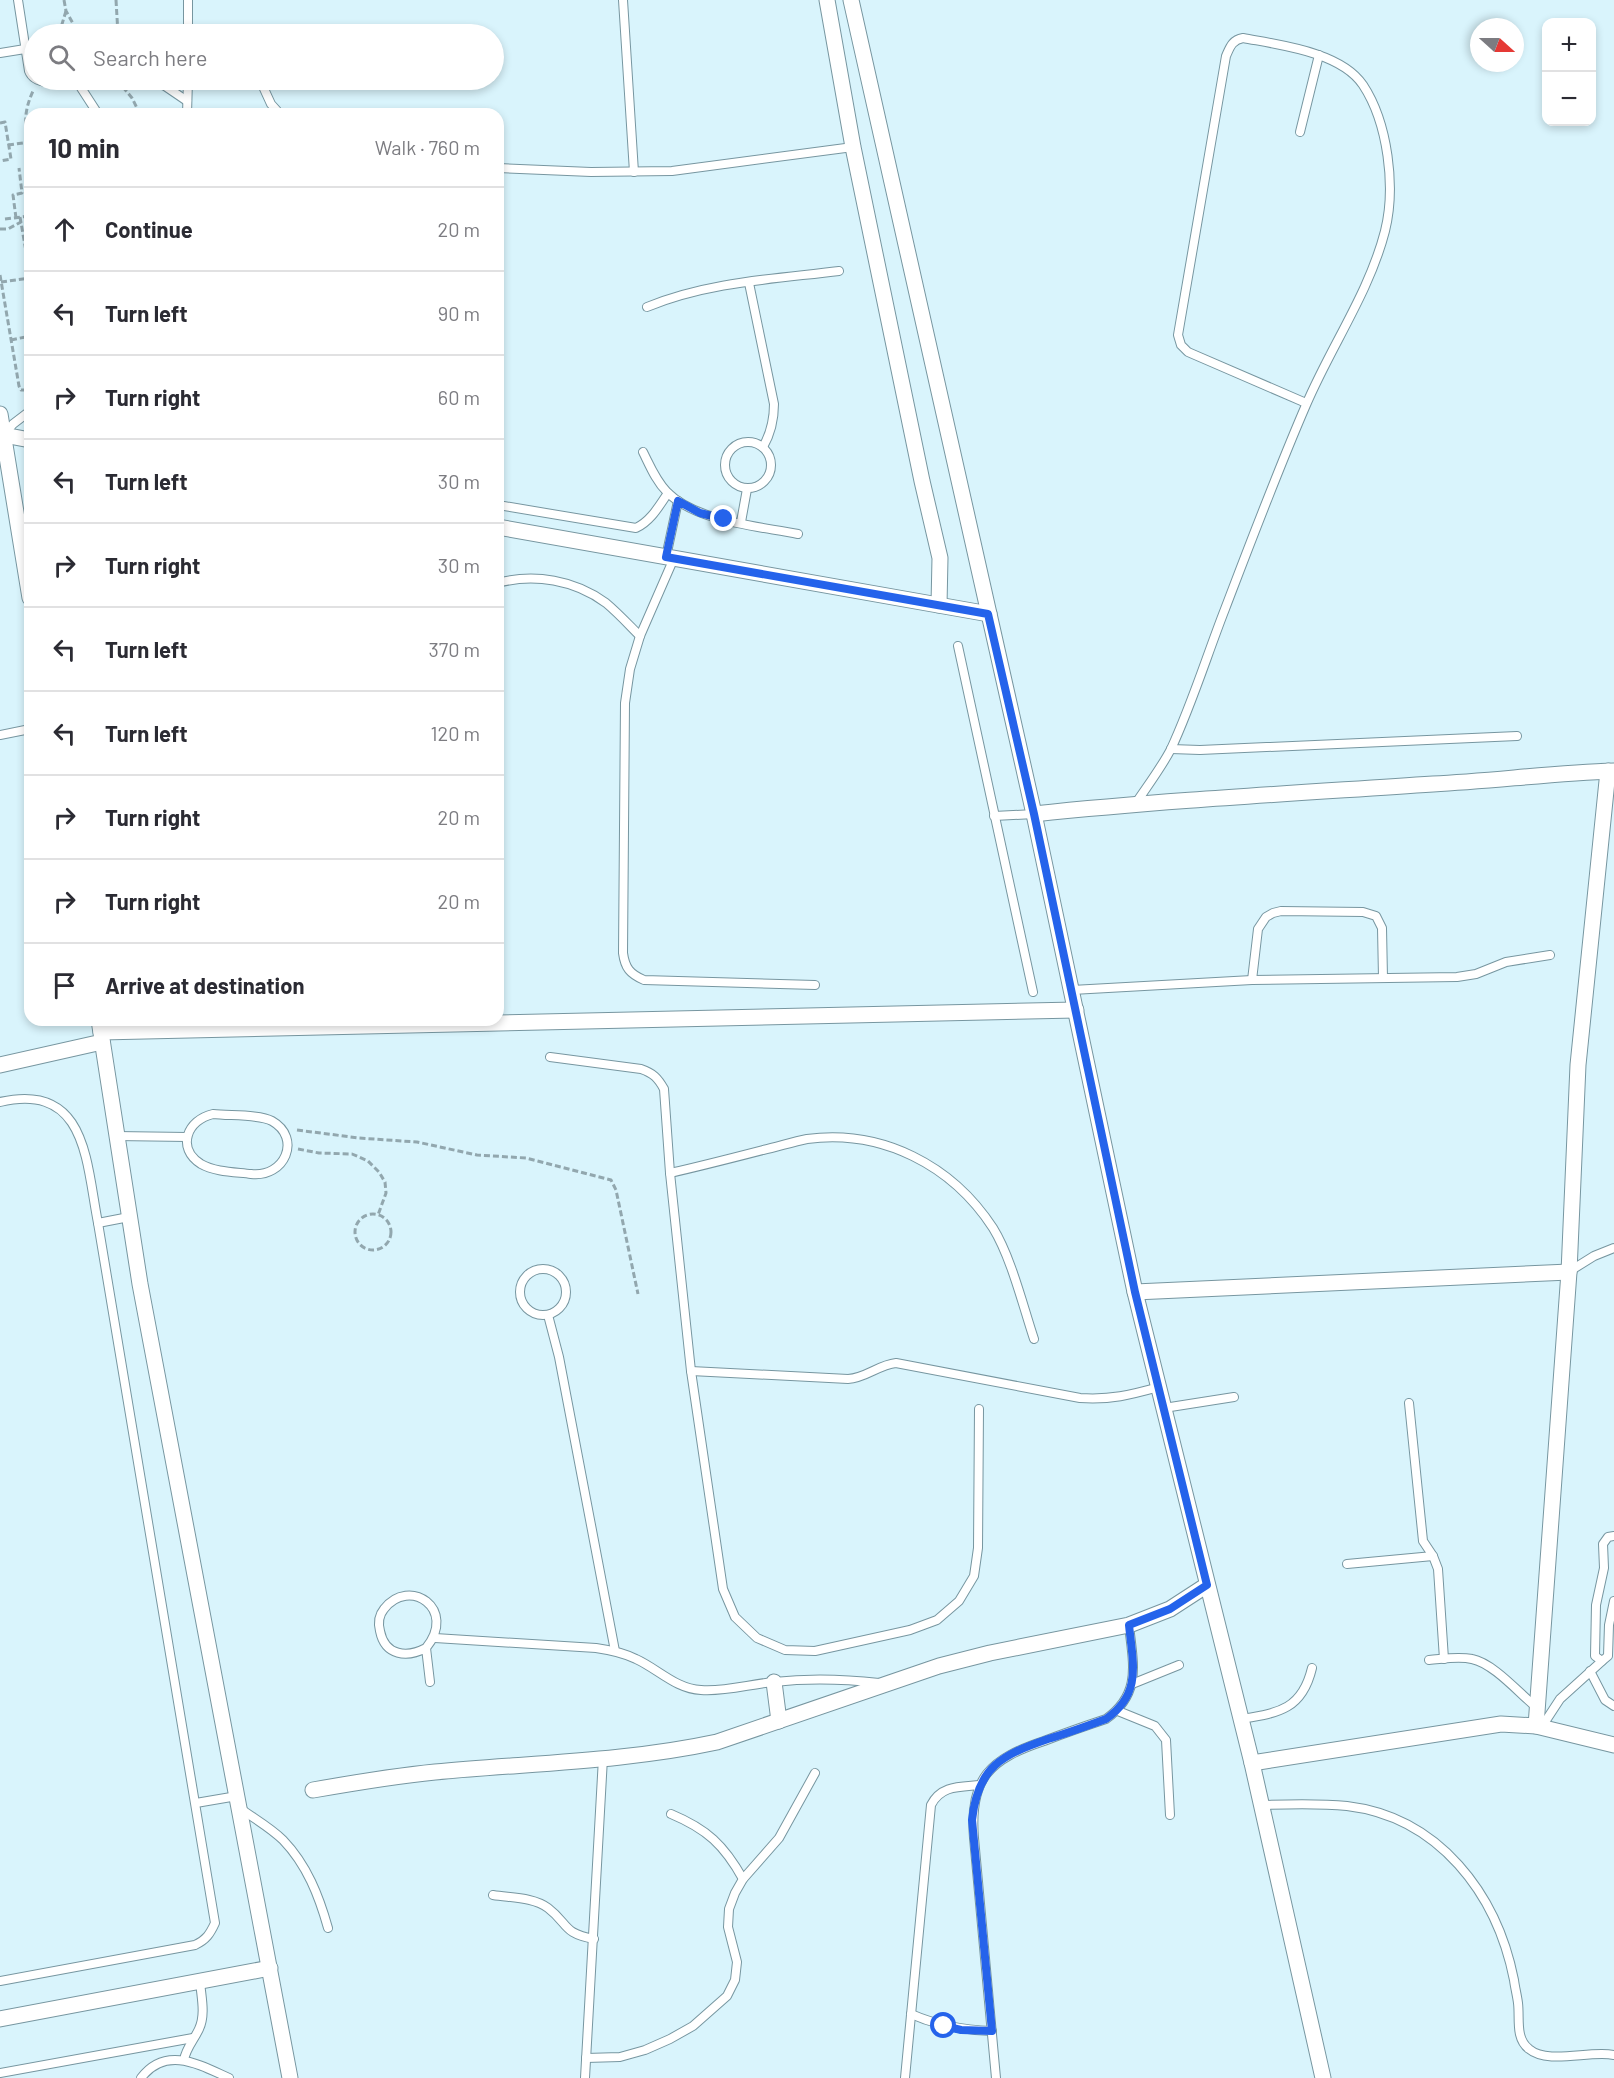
<!DOCTYPE html>
<meta charset="utf-8">
<style>
:root{--surface:#fff;--page:#f2f2f3;--text:#2b2b33;--muted:#7c7c81;--line:#e1e1e2}
body{margin:0;font-family:Barlow,sans-serif;background:var(--page);color:var(--text)}
.controls{position:absolute;right:18px;top:18px;display:grid;overflow:hidden;border-radius:12px;box-shadow:0 3px 9px #0003}
.controls button{width:54px;height:54px;display:grid;place-items:center;padding:0;border:0;border-bottom:2px solid var(--line);background:var(--surface);color:var(--text);font:30px sans-serif}
.compass{position:absolute;left:1470px;top:18px;width:54px;height:54px;border-radius:50%;background:var(--surface);box-shadow:0 3px 9px #0003;rotate:111deg}
.stop{position:absolute;width:18px;height:18px;margin:-14px;border:4px solid #2563eb;border-radius:50%;background:#fff}
.stop.end{background:#2563eb;border-color:#fff;box-shadow:0 2px 6px #0008}
.list{margin:0;padding:0;list-style:none}
h2{display:flex;justify-content:space-between;align-items:center;height:78px;margin:0;padding:0 24px;font-size:26px}
h2 small{font-size:20px;font-weight:400;color:var(--muted)}
.list li{display:grid;grid-template-columns:39px 1fr auto;gap:18px;align-items:center;box-sizing:border-box;height:84px;padding:0 24px;border-top:2px solid var(--line)}
.list b{display:block;font-size:22px;white-space:nowrap}
.list em{font-size:20px;font-style:normal;color:var(--muted)}
.icon{flex:none;width:33px;height:33px;fill:none;stroke:currentColor;stroke-width:2;stroke-linecap:round;stroke-linejoin:round}
.map{position:relative;flex:none;width:1614px;height:2078px;overflow:hidden}
.search{position:absolute;background:var(--surface);box-shadow:0 3px 9px #0003;left:24px;top:24px;width:480px;height:66px;display:flex;align-items:center;gap:15px;box-sizing:border-box;padding:0 21px;border-radius:33px;color:var(--muted);font-size:22px}
.panel{position:absolute;background:var(--surface);box-shadow:0 3px 9px #0003;left:24px;top:108px;width:480px;height:918px;border-radius:18px}
.map>svg:first-child{display:block}
.lines{fill:none;stroke-linecap:round;stroke-linejoin:round}
.lane-casing{stroke:#7796a0;stroke-width:10}
.street-casing{stroke:#7796a0;stroke-width:17}
.path{stroke:#92a7ae;stroke-width:3;stroke-dasharray:6 3;stroke-linecap:butt}
.lane{stroke:#fff;stroke-width:8}
.street{stroke:#fff;stroke-width:15}
.route{stroke:#2563eb;stroke-width:8}
</style>
<div class="map">
<svg width="1614" height="2078" viewBox="0 0 1614 2078">
<rect width="100%" height="100%" fill="#d9f4fc"/>
<g class="lines">
<g class="lane-casing">
<g id="lane">
<path d="M18,0l11,71c7,18 39,10 56,9"/>
<polyline points="623,0 634,172"/>
<polyline points="188,34 188,0"/>
<polyline points="0,53 25,49"/>
<polyline points="76,80 98,114"/>
<polyline points="148,80 165,86 187,101"/>
<polyline points="260,80 271,104 280,114"/>
<polyline points="187,114 188,80"/>
<polyline points="1300,132 1319,55"/>
<polyline points="498,168 591,172 672,171 853,147"/>
<path d="M749,283l25,121c0,16 -3,29 -11,43"/>
<path d="M647,307c60,-25 127,-28 192,-36"/>
<polyline points="5,434 13,424 30,411"/>
<circle cx="748" cy="465" r="23"/>
<path d="M643,452c7,14 13,29 24,40 30,30 91,34 131,42"/>
<path d="M498,505l138,23c15,-7 23,-22 32,-35"/>
<polyline points="741,522 747,489"/>
<polyline points="666,557 678,501"/>
<path d="M674,558l-34,78 -10,33 -5,34 -2,250c2,15 7,21 21,27l171,5"/>
<path d="M498,583c36,-10 77,-3 108,20 12,10 23,22 34,33"/>
<polyline points="958,646 1033,992"/>
<polyline points="0,735 30,729"/>
<polyline points="1171,749 1200,750 1517,736"/>
<path d="M1136,803c12,-18 25,-35 35,-54 21,-45 36,-94 54,-140 26,-68 52,-137 81,-204 25,-59 63,-112 79,-174 11,-44 3,-108 -22,-146 -22,-33 -83,-40 -120,-47 -11,2 -13,9 -17,18l-48,279 3,10 7,7 118,51"/>
<polyline points="994,816 1034,814"/>
<polyline points="1252,980 1258,929 1266,917 1273,913 1281,911 1363,912 1376,916 1382,928 1383,978"/>
<polyline points="1072,990 1252,980 1457,977 1476,974 1506,962 1550,955"/>
<path d="M550,1057l91,12c12,4 17,9 23,20l6,84 21,198 32,218 12,28 22,21 28,12 30,1 95,-21 27,-10 22,-19 15,-25 4,-28 1,-139"/>
<path d="M0,1102c87,-20 86,60 98,121l117,700c-5,11 -9,17 -20,22l-195,36"/>
<path d="M213,1114c16,2 46,0 59,7 30,17 13,57 -21,53 -16,-2 -36,-2 -50,-10 -25,-16 -14,-44 12,-50z"/>
<polyline points="116,1136 187,1137"/>
<path d="M670,1173c31,-7 62,-15 93,-23 14,-3 29,-8 44,-11 75,-10 145,26 186,89 18,29 30,78 41,111"/>
<polyline points="98,1223 129,1217"/>
<circle cx="543" cy="1292" r="23"/>
<polyline points="1570,1271 1594,1256 1614,1248"/>
<polyline points="548,1315 559,1357 615,1651"/>
<path d="M691,1371l157,8c18,-1 30,-14 48,-16l184,35c31,2 50,-3 79,-11"/>
<polyline points="1409,1403 1423,1541 1433,1556 1438,1569 1444,1659"/>
<polyline points="1164,1408 1234,1397"/>
<polyline points="1614,1536 1608,1537 1603,1544 1604,1568 1596,1605 1595,1656 1602,1661 1608,1656 1609,1625 1614,1601"/>
<polyline points="1347,1564 1433,1556"/>
<path d="M435,1638l161,10c14,2 28,5 40,11 22,10 40,30 65,31 24,2 49,-6 73,-8 35,-4 70,-3 105,1"/>
<path d="M426,1648c-19,10 -41,8 -46,-17 -2,-8 -1,-16 4,-22 25,-33 74,0 42,39l4,34"/>
<path d="M1429,1660c14,-1 29,-4 43,-1 21,4 47,34 64,48"/>
<polyline points="1590,1671 1605,1700 1614,1706"/>
<polyline points="1132,1684 1179,1665"/>
<polyline points="1118,1711 1155,1726 1166,1740 1170,1815"/>
<path d="M1241,1719c37,-6 61,-9 71,-51"/>
<polyline points="1541,1728 1560,1699 1602,1661"/>
<polyline points="196,1803 237,1796"/>
<path d="M1261,1805c28,-1 57,-2 86,1 92,11 150,88 167,174 1,8 3,15 4,23 2,16 -3,35 11,46 19,16 61,1 85,6"/>
<path d="M241,1809c14,10 30,19 42,31 24,25 36,56 45,88"/>
<path d="M671,1814c36,15 53,31 72,65"/>
<path d="M493,1895c18,3 40,2 55,13 21,16 14,25 46,31"/>
<path d="M911,2014c27,12 52,16 81,17"/>
<polyline points="586,2058 620,2057 645,2050 670,2039 693,2026 727,1996 735,1980 737,1962 728,1927 729,1909 735,1893 743,1879 779,1838 815,1773"/>
<path d="M184,2060c2,-12 10,-20 15,-31 7,-15 2,-33 1,-48"/>
<polyline points="0,2073 193,2038"/>
<path d="M141,2078c25,-33 59,-13 88,0"/>
<polyline points="585,2078 603,1758"/>
<path d="M905,2078l26,-273c10,-20 29,-18 49,-20"/>
<path d="M996,2078l-22,-240c-5,-60 16,-79 70,-97 21,-8 41,-15 62,-22 36,-26 27,-55 23,-94"/>
</g>
</g>
<g class="street-casing">
<g id="street">
<polyline points="827,0 853,147 922,481 940,558 939,605"/>
<polyline points="851,0 1034,814 1135,1292 1252,1763 1323,2078"/>
<polyline points="0,414 30,598"/>
<polyline points="4,435 30,440"/>
<polyline points="498,527 989,614"/>
<path d="M1034,814c133,-14 266,-21 399,-30 60,-3 120,-11 181,-13"/>
<polyline points="99,1020 140,1284 290,2078"/>
<polyline points="101,1032 1076,1010"/>
<polyline points="0,1065 102,1042"/>
<polyline points="1135,1292 1569,1272"/>
<polyline points="774,1682 779,1721"/>
<polyline points="1536,1726 1569,1272 1578,1065 1608,771"/>
<polyline points="1252,1763 1501,1724 1536,1726 1614,1745"/>
<path d="M313,1790c40,-7 81,-14 122,-18 94,-9 189,-10 282,-30l222,-76 51,-13 139,-28 41,-16 37,-24"/>
<polyline points="0,2019 270,1968"/>
</g>
</g>
<g class="path">
<polyline points="64,0 66,11 79,34"/>
<polyline points="116,0 118,34"/>
<polyline points="59,34 66,11"/>
<polyline points="117,80 132,98 140,114"/>
<polyline points="0,123 5,122 11,159 0,161"/>
<path d="M30,141c-7,-18 -5,-32 3,-50"/>
<polyline points="8,145 30,142"/>
<polyline points="30,155 30,159"/>
<polyline points="20,217 30,274"/>
<polyline points="16,218 13,195 22,193 19,168"/>
<polyline points="5,219 30,216"/>
<polyline points="0,229 8,229 21,222"/>
<polyline points="0,275 19,386 21,390 30,390"/>
<polyline points="1,282 30,278"/>
<polyline points="30,301 27,308 30,312"/>
<polyline points="11,340 30,336"/>
<polyline points="297,1130 359,1138 417,1142 477,1155 526,1158 611,1180 616,1190 638,1294"/>
<polyline points="298,1149 319,1153 352,1154 368,1161 379,1172 385,1182 386,1193 378,1215"/>
<circle cx="373" cy="1232" r="18"/>
</g>
<use href="#lane" class="lane"/>
<use href="#street" class="street"/>
</g>
<g class="lines">
<path class="route" d="M724,519l-24,-6 -22,-12 -12,56 322,57 46,200 101,478 72,293 -37,24 -41,16c4,39 13,69 -23,94 -19,7 -38,14 -58,20 -46,16 -70,27 -76,81l20,211 -31,-1 -17,-4"/>
</g>
</svg>
<div class="controls">
<button>+</button>
<button>−</button>
</div>
<svg class="compass" viewBox="-18 -18 36 36"><path d="M0-13l5 13h-10z" fill="#e53935"/><path d="M0 13l5-13h-10z" fill="#7c7c81"/></svg>
<div class="stop" style="left:944px;top:2026px"></div>
<div class="stop end" style="left:724px;top:519px"></div>
<div class="search"><svg class="icon" aria-label="search" viewBox="0 0 24 24"><circle cx="10" cy="10" r="6"/><path d="M15 15l6 6"/></svg>Search here</div>
<section class="panel">
<h2>10 min<small>Walk · 760 m</small></h2>
<ul class="list">
<li><svg class="icon" aria-label="ahead" viewBox="0 0 24 24"><path d="M12 20V5M6 11l6-6 6 6"/></svg><div><b>Continue</b></div><em>20 m</em></li>
<li><svg class="icon" aria-label="left" viewBox="0 0 24 24"><path d="M17 20v-9H6M10 6l-5 5 5 5"/></svg><div><b>Turn left</b></div><em>90 m</em></li>
<li><svg class="icon" aria-label="right" viewBox="0 0 24 24"><path d="M7 20v-9h11M14 6l5 5-5 5"/></svg><div><b>Turn right</b></div><em>60 m</em></li>
<li><svg class="icon" aria-label="left" viewBox="0 0 24 24"><path d="M17 20v-9H6M10 6l-5 5 5 5"/></svg><div><b>Turn left</b></div><em>30 m</em></li>
<li><svg class="icon" aria-label="right" viewBox="0 0 24 24"><path d="M7 20v-9h11M14 6l5 5-5 5"/></svg><div><b>Turn right</b></div><em>30 m</em></li>
<li><svg class="icon" aria-label="left" viewBox="0 0 24 24"><path d="M17 20v-9H6M10 6l-5 5 5 5"/></svg><div><b>Turn left</b></div><em>370 m</em></li>
<li><svg class="icon" aria-label="left" viewBox="0 0 24 24"><path d="M17 20v-9H6M10 6l-5 5 5 5"/></svg><div><b>Turn left</b></div><em>120 m</em></li>
<li><svg class="icon" aria-label="right" viewBox="0 0 24 24"><path d="M7 20v-9h11M14 6l5 5-5 5"/></svg><div><b>Turn right</b></div><em>20 m</em></li>
<li><svg class="icon" aria-label="right" viewBox="0 0 24 24"><path d="M7 20v-9h11M14 6l5 5-5 5"/></svg><div><b>Turn right</b></div><em>20 m</em></li>
<li><svg class="icon" aria-label="arrive" viewBox="0 0 24 24"><path d="M6 21V4h12l-3 4 3 4H6"/></svg><div><b>Arrive at destination</b></div></li>
</ul>
</section>
</div>
